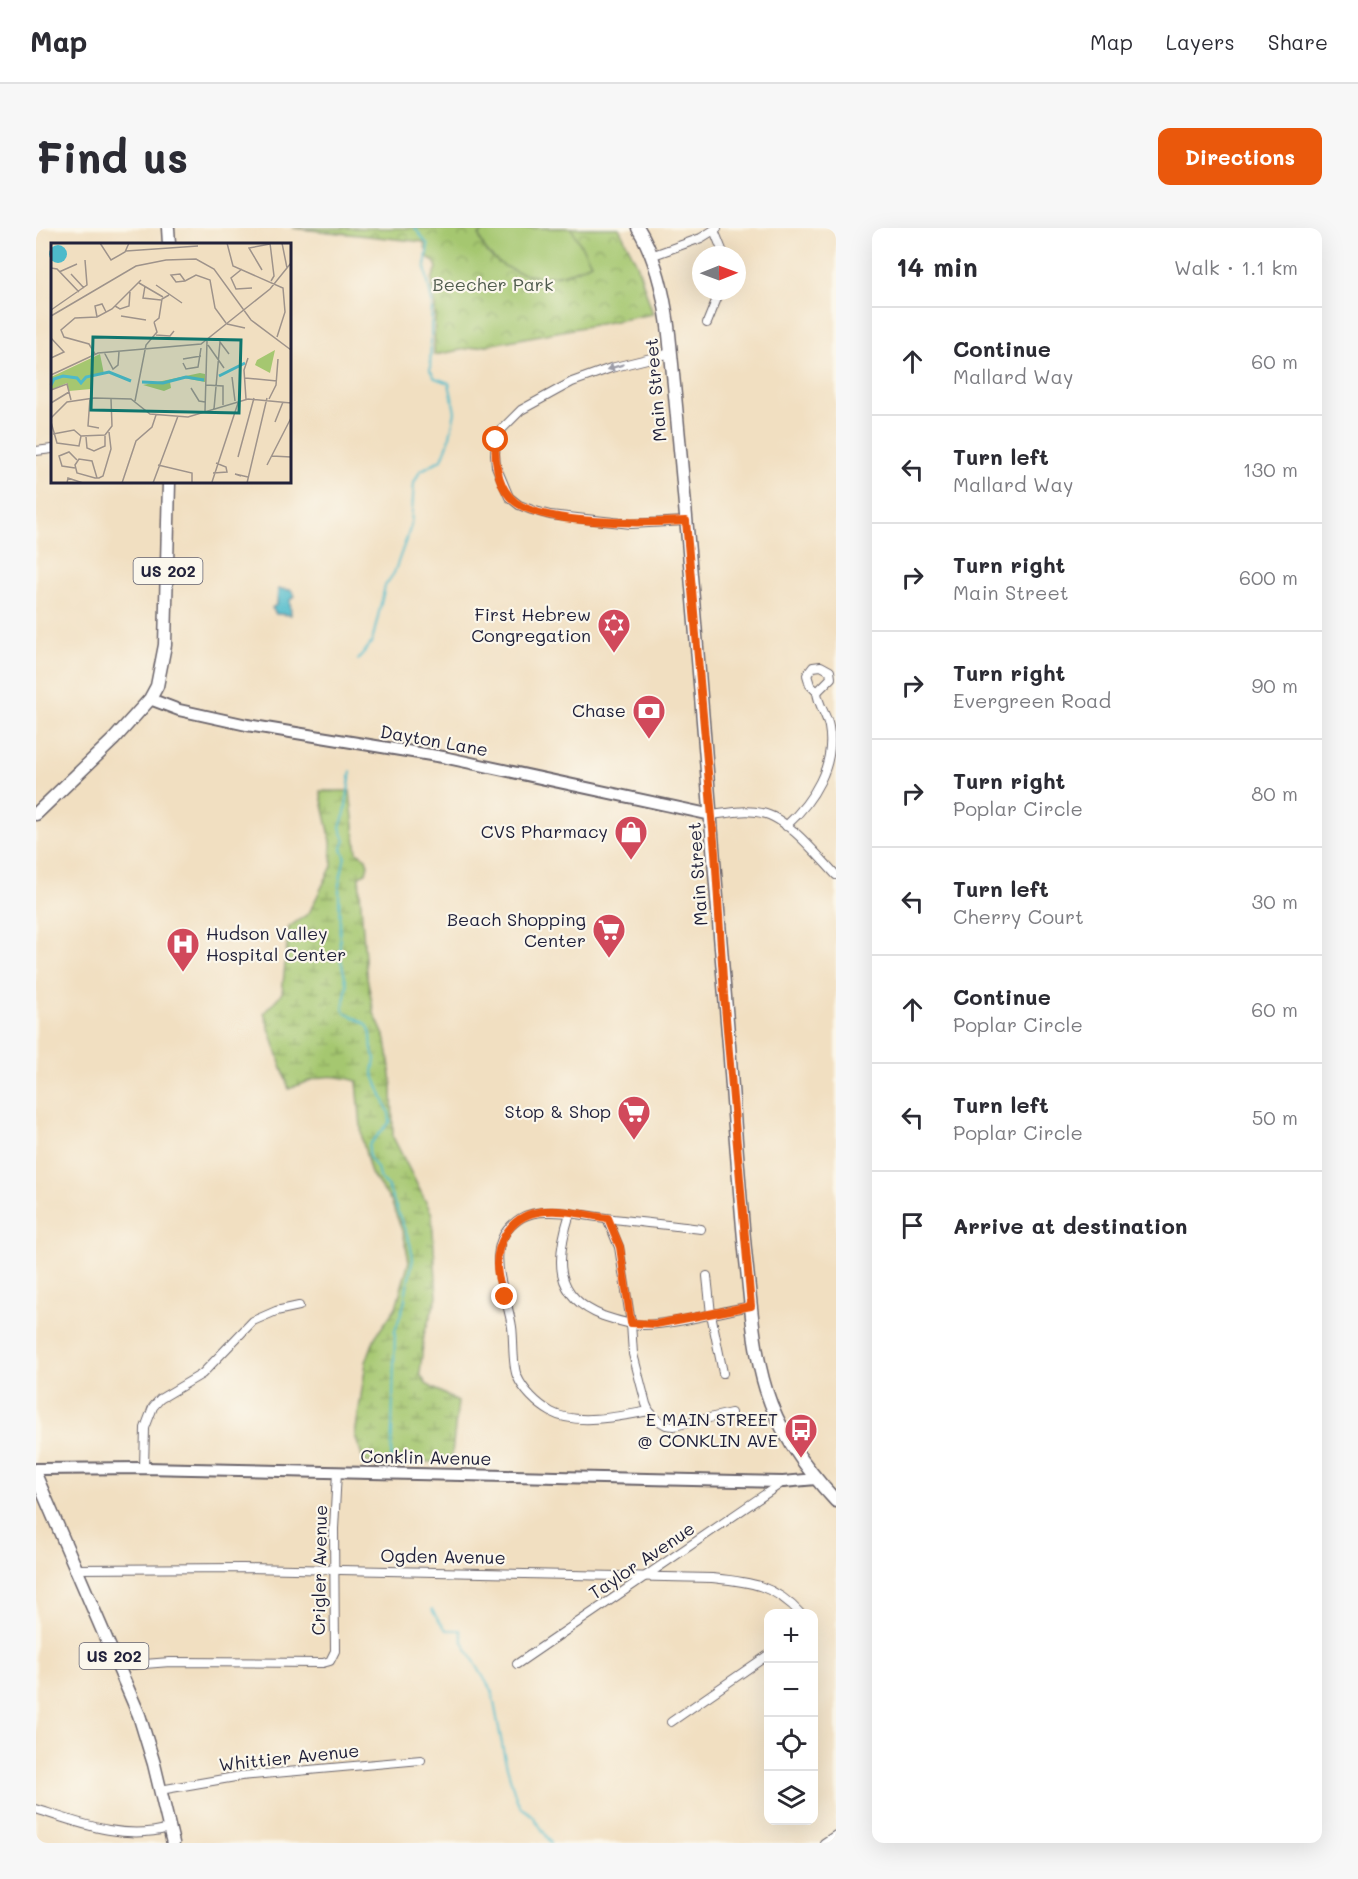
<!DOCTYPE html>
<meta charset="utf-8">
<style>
:root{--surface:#fff;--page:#f7f7f7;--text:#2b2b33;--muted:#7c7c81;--line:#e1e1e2;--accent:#ea580c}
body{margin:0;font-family:Mali,sans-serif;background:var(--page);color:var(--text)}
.controls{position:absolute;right:18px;bottom:18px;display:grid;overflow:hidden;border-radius:12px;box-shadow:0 6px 24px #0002}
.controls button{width:54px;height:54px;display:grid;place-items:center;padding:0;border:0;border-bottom:2px solid var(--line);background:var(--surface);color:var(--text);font:30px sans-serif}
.compass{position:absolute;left:656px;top:18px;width:54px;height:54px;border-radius:50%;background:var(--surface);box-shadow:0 6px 24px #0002;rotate:89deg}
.stop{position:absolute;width:18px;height:18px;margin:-14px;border:4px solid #ea580c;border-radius:50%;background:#fff}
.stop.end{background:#ea580c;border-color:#fff;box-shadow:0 2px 6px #0008}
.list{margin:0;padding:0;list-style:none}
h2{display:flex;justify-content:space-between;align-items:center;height:78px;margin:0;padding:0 24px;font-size:26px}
h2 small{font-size:20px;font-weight:400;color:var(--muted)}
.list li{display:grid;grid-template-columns:39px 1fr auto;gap:18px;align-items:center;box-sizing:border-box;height:108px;padding:0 24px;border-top:2px solid var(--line)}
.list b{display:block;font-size:22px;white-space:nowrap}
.list p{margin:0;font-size:20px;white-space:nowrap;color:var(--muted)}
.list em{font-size:20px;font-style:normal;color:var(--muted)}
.icon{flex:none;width:33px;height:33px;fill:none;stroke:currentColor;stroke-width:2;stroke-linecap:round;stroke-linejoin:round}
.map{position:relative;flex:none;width:800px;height:1615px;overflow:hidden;border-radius:12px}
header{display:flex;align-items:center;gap:36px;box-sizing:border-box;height:84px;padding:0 30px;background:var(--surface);border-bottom:2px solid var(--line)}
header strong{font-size:28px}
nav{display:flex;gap:33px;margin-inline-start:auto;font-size:21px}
.intro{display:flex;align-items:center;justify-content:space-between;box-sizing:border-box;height:144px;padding:0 36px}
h1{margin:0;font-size:42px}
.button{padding:15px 27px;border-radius:12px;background:var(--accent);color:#fff;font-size:21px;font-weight:700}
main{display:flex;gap:36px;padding:0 36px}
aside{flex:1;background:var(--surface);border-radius:12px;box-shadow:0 6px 24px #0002}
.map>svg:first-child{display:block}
.wetland{fill:url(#wetland-marsh);stroke:#647456;stroke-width:1.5}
.park{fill:url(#park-crowns);stroke:#647456;stroke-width:1.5}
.garden{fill:#a5c770;stroke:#647456;stroke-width:1.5}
.water{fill:#4ebaca;stroke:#386e82;stroke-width:1.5}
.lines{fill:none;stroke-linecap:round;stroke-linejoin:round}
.stream{stroke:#4ebaca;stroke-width:2}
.street-casing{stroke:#6a646a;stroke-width:10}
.secondary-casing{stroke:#6a646a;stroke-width:14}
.primary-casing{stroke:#6a646a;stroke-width:15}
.street{stroke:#fff;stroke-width:8}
.secondary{stroke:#fff;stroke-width:10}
.primary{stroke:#fff;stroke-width:12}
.oneway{fill:#9c9ca7}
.route{stroke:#ea580c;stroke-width:8}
.labels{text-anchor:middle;stroke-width:4.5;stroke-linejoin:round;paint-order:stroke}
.shield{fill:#fbf7ec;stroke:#636270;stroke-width:1.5}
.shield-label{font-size:16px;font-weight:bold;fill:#22223b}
.park-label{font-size:18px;fill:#505c4e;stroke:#fbf7ec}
.street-label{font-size:18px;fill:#22223b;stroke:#fbf7ec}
.poi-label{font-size:18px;fill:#22223b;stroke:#fbf7ec;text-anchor:end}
.inset-river{fill:none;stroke:#4ebaca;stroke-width:3}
.inset-road{fill:none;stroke:#9e938b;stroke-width:1.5}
.view{fill:#0f766e;fill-opacity:0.15;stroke:#0f766e;stroke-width:3}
.inset-edge{fill:none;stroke:#22223b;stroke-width:3}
</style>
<header>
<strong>Map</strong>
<nav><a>Map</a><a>Layers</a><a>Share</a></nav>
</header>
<div class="intro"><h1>Find us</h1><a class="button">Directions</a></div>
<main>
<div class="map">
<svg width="800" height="1615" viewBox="0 0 800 1615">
<defs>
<pattern id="wetland-marsh" width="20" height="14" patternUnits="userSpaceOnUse" patternTransform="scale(1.5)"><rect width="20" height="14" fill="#a5c770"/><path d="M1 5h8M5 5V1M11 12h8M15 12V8" fill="none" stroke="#86a15d"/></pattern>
<pattern id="park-crowns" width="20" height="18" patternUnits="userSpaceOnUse" patternTransform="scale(1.5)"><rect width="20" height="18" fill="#a5c770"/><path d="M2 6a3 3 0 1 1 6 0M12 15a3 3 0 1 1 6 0" fill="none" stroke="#86a15d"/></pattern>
</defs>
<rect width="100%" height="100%" fill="#fbf7ec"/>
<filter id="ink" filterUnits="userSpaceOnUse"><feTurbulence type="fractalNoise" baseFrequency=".0167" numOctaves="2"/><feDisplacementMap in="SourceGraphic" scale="12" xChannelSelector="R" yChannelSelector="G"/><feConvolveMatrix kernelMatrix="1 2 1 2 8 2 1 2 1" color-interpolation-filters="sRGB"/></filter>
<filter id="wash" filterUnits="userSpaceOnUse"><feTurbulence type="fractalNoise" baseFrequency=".008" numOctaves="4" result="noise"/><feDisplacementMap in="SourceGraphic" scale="24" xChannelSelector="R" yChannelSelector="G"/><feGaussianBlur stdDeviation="1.35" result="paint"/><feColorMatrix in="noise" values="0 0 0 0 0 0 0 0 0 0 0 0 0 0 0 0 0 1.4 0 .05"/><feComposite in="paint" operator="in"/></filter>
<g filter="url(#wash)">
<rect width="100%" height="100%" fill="#f1dfc1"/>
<path class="wetland" d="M284,563h30l7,61 9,6 2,7 -2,8 -7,3 7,96 8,41 12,27 6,42 1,55 39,77 5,83 -13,37 -4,40 6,10 32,18 -7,60h-87l-9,-26 11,-74 9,-25 21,-30 13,-46 -5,-25 -13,-35 -20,-27 -9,-35 -5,-58c-31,-9 -40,-4 -68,8l-25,-76 18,-20 7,-66 20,-14 23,-47 -1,-25z"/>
<polygon class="park" points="256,0 583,0 601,36 617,86 398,127 399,79 396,51 401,40 399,35 392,29 388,14"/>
<path class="garden" d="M452,0h83l20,35c-13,7 -26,12 -40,13 -28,3 -65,-12 -72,-41z"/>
<polygon class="water" points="242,361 255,362 259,368 254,372 255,387 240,386 236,380 241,376"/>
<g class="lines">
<g class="stream">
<polyline points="322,432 336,414 349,358 358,345 375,298 378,255 384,243 406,231 413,213 419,184 413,155 399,150 394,142 396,75 389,39 392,17 379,0"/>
<path d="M315,543l-6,42 -5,14 5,13 -3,8 3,8 -6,28 1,72 7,30 -4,22 2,5c7,3 17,7 22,12 8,10 1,23 8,33l-2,15 16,40 1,9 -21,23v12l8,11 2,9 9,10 22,56 3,16 -8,37v5l-10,30 -4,131"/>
<path d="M396,1381c3,9 10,13 14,21h14l3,12 29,50 13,68 11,38 5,9 12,9 18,27"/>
</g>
</g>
</g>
<g filter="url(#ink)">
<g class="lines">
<g class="street-casing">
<g id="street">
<polyline points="678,2 688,27"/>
<polyline points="615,28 665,10 681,0"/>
<polyline points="671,95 684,63"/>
<polyline points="635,125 575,140 536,154 485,182 465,202 460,212 459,226 460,238 473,269 483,277 496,282 514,287 595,296 649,293"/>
<polyline points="0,223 16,221"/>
<polygon points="785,438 794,443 795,450 781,464 774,457 771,447 777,439"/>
<path d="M676,587c16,-2 34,-6 50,-2 26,5 56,43 74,62"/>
<path d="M750,598c27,-25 50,-61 43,-99 -2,-12 -11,-22 -12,-35"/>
<path d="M534,985c-14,45 -18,83 33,103 12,4 26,9 40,9 33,-1 75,-13 108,-19"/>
<polyline points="571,990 583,1019 595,1095 597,1126 610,1176 613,1183 623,1193 630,1197 638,1198 695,1185"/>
<polyline points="671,1048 675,1086 687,1145"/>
<path d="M613,1183c-27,5 -73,15 -98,1 -14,-8 -28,-22 -34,-36 -5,-12 -3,-35 -5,-49 -5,-36 -33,-83 9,-109 7,-4 18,-6 26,-6 19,-1 39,4 59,6 31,4 63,7 95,11"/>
<polyline points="108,1240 109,1200 117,1179 124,1171 166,1146 217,1093 240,1083 263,1078"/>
<path d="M38,1341l169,-1 469,10c37,4 62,6 89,36"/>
<polyline points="481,1436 747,1254"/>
<polyline points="83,1438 134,1434 287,1435 294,1433 299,1423 298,1301 301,1244"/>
<polyline points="635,1494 732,1427"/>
<polyline points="124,1562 205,1548 385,1532"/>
<path d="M0,1581c43,14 88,32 133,19"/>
<polyline points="788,1615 800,1607"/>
</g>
</g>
<g class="secondary-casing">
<g id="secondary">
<polyline points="114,471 143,482 211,497 407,529 676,587"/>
<polyline points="0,1241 108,1240 747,1254 780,1251"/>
</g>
</g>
<g class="primary-casing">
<g id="primary">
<polyline points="132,0 133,16"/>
<path d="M602,0c19,31 27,70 31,106 24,236 40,474 60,711 5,71 10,143 17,215 5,43 7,88 20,130 13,42 40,79 70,111"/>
<polyline points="0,586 78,511 114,471 121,458 129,417 133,254"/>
<polyline points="0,1248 103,1487 118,1536 137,1615"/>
</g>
</g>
<use href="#street" class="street"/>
<use href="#secondary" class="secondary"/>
<use href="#primary" class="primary"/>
</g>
<defs><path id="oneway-solid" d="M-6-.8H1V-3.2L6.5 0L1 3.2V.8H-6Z" transform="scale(1.5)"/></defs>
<use class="oneway" href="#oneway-solid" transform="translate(579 139) rotate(163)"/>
</g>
<g class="lines" filter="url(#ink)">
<path class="route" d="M460,212c-2,18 1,43 14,57 25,30 138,26 176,24l29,331 9,143 27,311 -95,18 -25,-1 -11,-76 -12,-29c-22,-3 -48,-10 -70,-6 -29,5 -45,35 -40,63 1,8 5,15 7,22"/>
</g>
<defs>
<g id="synagogue-pin" transform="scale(1.725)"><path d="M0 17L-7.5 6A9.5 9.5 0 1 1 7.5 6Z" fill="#d1495b" stroke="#fbf7ec"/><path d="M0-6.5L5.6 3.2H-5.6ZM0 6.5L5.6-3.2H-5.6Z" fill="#fff"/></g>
<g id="bank-pin" transform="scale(1.725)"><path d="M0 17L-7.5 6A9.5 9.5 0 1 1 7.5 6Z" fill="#d1495b" stroke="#fbf7ec"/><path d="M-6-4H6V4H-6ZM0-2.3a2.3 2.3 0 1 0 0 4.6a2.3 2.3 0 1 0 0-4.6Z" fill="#fff"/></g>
<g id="shop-pin" transform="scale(1.725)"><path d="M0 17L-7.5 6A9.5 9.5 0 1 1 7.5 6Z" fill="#d1495b" stroke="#fbf7ec"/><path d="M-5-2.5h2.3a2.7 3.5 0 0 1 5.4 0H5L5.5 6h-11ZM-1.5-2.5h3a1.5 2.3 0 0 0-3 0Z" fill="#fff"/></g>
<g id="supermarket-pin" transform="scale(1.725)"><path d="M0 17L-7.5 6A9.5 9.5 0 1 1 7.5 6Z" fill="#d1495b" stroke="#fbf7ec"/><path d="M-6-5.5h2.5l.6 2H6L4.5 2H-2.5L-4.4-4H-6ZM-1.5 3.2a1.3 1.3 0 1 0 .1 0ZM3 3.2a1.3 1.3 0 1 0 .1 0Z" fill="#fff"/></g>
<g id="hospital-pin" transform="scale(1.725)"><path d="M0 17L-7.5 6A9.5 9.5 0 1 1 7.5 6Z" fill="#d1495b" stroke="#fbf7ec"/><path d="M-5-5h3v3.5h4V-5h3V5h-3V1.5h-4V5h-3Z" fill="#fff"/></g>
<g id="bus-pin" transform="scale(1.725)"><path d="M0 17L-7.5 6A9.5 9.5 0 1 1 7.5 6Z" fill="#d1495b" stroke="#fbf7ec"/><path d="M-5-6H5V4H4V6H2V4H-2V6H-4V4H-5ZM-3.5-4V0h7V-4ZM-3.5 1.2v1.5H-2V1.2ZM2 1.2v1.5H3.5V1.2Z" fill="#fff"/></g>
</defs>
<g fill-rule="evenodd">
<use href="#synagogue-pin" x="578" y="397"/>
<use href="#bank-pin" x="613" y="483"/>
<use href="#shop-pin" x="595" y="604"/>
<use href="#supermarket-pin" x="573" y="702"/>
<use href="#hospital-pin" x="147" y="716"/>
<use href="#supermarket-pin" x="598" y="884"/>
<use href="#bus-pin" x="765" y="1202"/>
</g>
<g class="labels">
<g class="shield">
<rect x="97.5" y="330" width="69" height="26" rx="4.5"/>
<rect x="43.5" y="1415" width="69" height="26" rx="4.5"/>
</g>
<g class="shield-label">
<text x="132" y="349">US 202</text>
<text x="78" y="1434">US 202</text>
</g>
<g class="park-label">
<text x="457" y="63">Beecher Park</text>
</g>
<g class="street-label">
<text transform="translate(620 162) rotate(-95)" y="6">Main Street</text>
<text transform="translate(398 513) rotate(10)" y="6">Dayton Lane</text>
<text transform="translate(662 646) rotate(-94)" y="6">Main Street</text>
<text transform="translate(390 1230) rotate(1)" y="6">Conklin Avenue</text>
<text transform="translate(407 1329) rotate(1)" y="6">Ogden Avenue</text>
<text transform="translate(606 1333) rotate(-34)" y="6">Taylor Avenue</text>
<text transform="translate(284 1342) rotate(-89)" y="6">Crigler Avenue</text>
<text transform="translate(253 1530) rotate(-6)" y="6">Whittier Avenue</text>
</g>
<g class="poi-label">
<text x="555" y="393">First Hebrew<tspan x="555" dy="21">Congregation</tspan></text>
<text x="590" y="489">Chase</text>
<text x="572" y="610">CVS Pharmacy</text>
<text x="550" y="698">Beach Shopping<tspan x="550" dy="21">Center</tspan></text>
<text x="170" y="712" text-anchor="start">Hudson Valley<tspan x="170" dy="21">Hospital Center</tspan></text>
<text x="575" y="890">Stop &amp; Shop</text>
<text x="742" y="1198">E MAIN STREET<tspan x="742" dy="21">@ CONKLIN AVE</tspan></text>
</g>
</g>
<g transform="translate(15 15)">
<rect width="240" height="240" fill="#f1dfc1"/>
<path d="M224,107l-5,23 -15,-8 2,-5zM149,130l5,1v8l-21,-4 -14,4 1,6 -7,3 -21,-6z" fill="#a5c770"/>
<path d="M49,111l4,20 -11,1 -2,14 -22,2 -2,-8 -16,7v-13z" fill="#a5c770"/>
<path d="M-2 11a9 9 0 1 1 18 0a9 9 0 1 1-18 0Z" fill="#4ebaca"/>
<path class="inset-river" d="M168,133l26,-13M91,139l21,1 23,-6 18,3M0,142l3,-6 9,-3 14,2 4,5 5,-6 23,-5 22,9"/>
<path class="inset-road" d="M49,0l11,17 14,-8 4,-9M176,0l6,23 50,22 2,24 -8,25M219,0l4,33 -3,5M231,0l5,25M75,8l72,-5M0,25l6,1 22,23M191,26l-11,9 5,11 16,-1M211,27l-13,-22 21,-4M8,29l18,-8M20,31l13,14M134,38l-5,-7 -9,1 5,7 9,-1 11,-6 14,5 5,28 11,15M88,40l24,14M105,42l26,18M94,43l-2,12 18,2M64,63l5,3 9,-3 1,-14M0,67l36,-25 -2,-25M0,73l85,-50 30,-6 30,-1 18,10 37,51 40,30M70,73l25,4M46,74l-2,-11 7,-2 4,8M103,79l5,-4 3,-19 7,-4M176,81l18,4M105,92l14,1 4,-5M0,95l13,14 -13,6M157,102l16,23M53,109l9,17 5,-4 1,-13M44,111l-6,-10 -25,-7 -3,-7 14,-12 22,-1 15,-8 29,-29M132,116l18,-3M132,120l3,6 12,-2 3,-19M0,132l47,-22 103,-9 69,-55 21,-26M181,134l3,24M194,135l32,3M155,142l17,1v19M140,145l8,13 6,1M0,147l16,-6 4,16M39,155l-2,28 11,2M195,156l-2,-29 4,-12M218,156l7,-14 2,-26M84,158l11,-56 11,-13 -3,-10M0,160l18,-11M163,166l6,-67 9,12M154,168l2,-70M0,175l16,-16 27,-4 37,1 19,15 38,3 60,-18 43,4M0,179l6,21 22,3 2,-10M224,179l8,-20M2,191l21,-4 7,6 24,-1 7,-9 -1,-27M35,194l1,11 7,3 11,-5v-10M221,213l19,1M187,214l16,-59M107,222l34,8v10M216,222l24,-47M24,225l-13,-2 -3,-10 10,-4 8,8M162,230l14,-1 -1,-5 -10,-4M190,233l-6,-2 13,3M46,235l-5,-17 -13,-2 -4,6 2,8 18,5h4l4,-2 8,-27 -2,-17M161,239l26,-79M16,240l1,-5 15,5M71,240l14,-42 16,-14 4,-12M102,240l25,-67M196,240l20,-85"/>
<path class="view" d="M42,94l148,3 -2,73 -148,-3z"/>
<rect width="240" height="240" class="inset-edge"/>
</g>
</svg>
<div class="controls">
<button>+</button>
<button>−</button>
<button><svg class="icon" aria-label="locate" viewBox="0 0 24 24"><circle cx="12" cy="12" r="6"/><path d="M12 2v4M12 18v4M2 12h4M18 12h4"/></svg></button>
<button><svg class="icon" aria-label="layers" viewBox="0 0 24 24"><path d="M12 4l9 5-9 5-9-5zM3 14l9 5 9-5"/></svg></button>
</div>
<svg class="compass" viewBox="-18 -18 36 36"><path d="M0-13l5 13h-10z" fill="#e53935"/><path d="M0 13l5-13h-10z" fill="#7c7c81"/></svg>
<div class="stop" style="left:460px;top:212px"></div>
<div class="stop end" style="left:469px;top:1069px"></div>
</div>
<aside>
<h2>14 min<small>Walk · 1.1 km</small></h2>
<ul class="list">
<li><svg class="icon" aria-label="ahead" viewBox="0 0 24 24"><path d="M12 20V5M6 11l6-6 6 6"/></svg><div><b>Continue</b><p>Mallard Way</p></div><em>60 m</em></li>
<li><svg class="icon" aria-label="left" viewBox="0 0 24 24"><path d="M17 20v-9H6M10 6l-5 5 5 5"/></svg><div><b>Turn left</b><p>Mallard Way</p></div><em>130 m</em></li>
<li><svg class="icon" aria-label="right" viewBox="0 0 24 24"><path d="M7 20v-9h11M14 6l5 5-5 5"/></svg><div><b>Turn right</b><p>Main Street</p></div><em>600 m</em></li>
<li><svg class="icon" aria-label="right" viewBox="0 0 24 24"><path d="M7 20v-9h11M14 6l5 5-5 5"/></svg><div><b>Turn right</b><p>Evergreen Road</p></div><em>90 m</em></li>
<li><svg class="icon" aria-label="right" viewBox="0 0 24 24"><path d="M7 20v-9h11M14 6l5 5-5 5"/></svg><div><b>Turn right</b><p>Poplar Circle</p></div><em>80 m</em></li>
<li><svg class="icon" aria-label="left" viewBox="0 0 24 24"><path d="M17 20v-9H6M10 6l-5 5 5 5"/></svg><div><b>Turn left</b><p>Cherry Court</p></div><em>30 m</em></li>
<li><svg class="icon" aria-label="ahead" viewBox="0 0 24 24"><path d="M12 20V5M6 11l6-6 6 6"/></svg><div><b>Continue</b><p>Poplar Circle</p></div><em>60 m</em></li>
<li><svg class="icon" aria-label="left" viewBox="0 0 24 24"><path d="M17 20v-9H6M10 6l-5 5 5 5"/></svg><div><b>Turn left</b><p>Poplar Circle</p></div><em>50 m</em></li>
<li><svg class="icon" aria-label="arrive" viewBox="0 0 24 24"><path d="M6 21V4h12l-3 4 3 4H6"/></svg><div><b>Arrive at destination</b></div></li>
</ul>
</aside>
</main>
